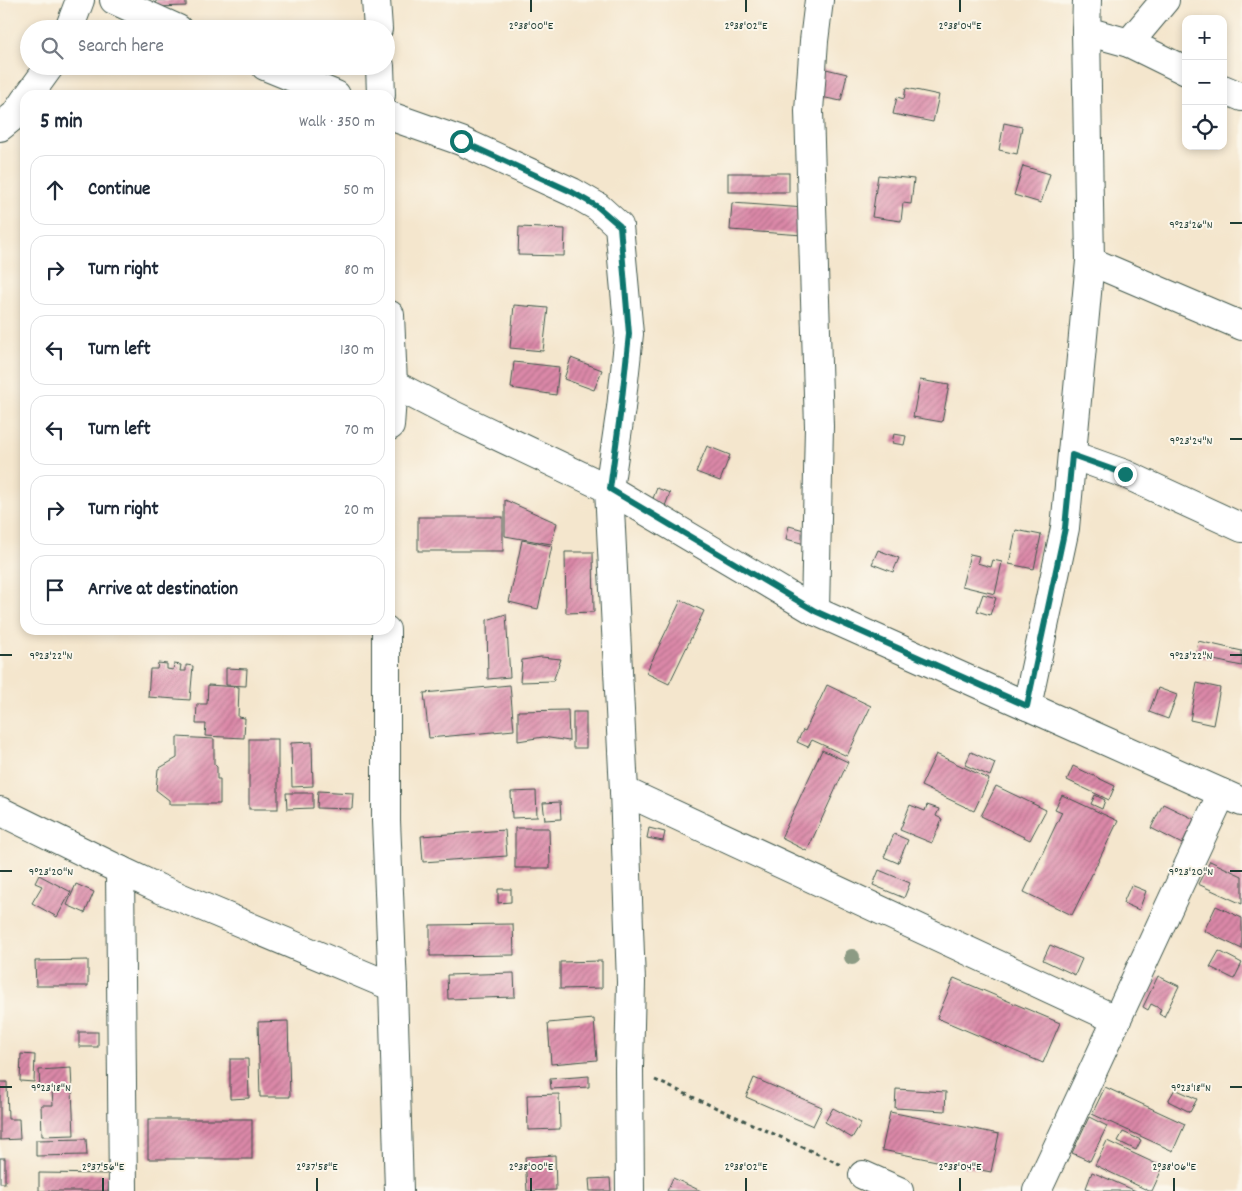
<!DOCTYPE html>
<meta charset="utf-8">
<style>
:root{--surface:#fff;--page:#f6f6f7;--text:#1f2937;--muted:#747a83;--line:#e0e1e3}
body{margin:0;font-family:Dekko,sans-serif;background:var(--page);color:var(--text)}
.controls{position:absolute;right:15px;top:15px;display:grid;overflow:hidden;border-radius:10px;box-shadow:0 2px 8px #0003}
.controls button{width:45px;height:45px;display:grid;place-items:center;padding:0;border:0;border-bottom:1px solid var(--line);background:var(--surface);color:var(--text);font:25px sans-serif}
.stop{position:absolute;width:15px;height:15px;margin:-11px;border:4px solid #0f766e;border-radius:50%;background:#fff}
.stop.end{background:#0f766e;border-color:#fff;box-shadow:0 1px 5px #0008}
.list{margin:0;padding:0;list-style:none}
h2{display:flex;justify-content:space-between;align-items:center;height:65px;margin:0;padding:0 20px;font-size:21px}
h2 small{font-size:16px;font-weight:400;color:var(--muted)}
.list li{display:grid;grid-template-columns:32px 1fr auto;gap:15px;align-items:center;box-sizing:border-box;height:70px;margin:0 10px 10px;padding:0 10px;border:1px solid var(--line);border-radius:15px}
.list b{display:block;font-size:19px;white-space:nowrap}
.list em{font-size:16px;font-style:normal;color:var(--muted)}
.icon{flex:none;width:28px;height:28px;fill:none;stroke:currentColor;stroke-width:2;stroke-linecap:round;stroke-linejoin:round}
.map{position:relative;flex:none;width:1242px;height:1191px;overflow:hidden}
.search{position:absolute;background:var(--surface);box-shadow:0 2px 8px #0003;left:20px;top:20px;width:375px;height:55px;display:flex;align-items:center;gap:12px;box-sizing:border-box;padding:0 18px;border-radius:28px;color:var(--muted);font-size:19px}
.panel{position:absolute;background:var(--surface);box-shadow:0 2px 8px #0003;left:20px;top:90px;width:375px;height:545px;border-radius:15px}
.map>svg:first-child{display:block}
.building{fill:url(#building-hatch)}
.lines{fill:none;stroke-linecap:round;stroke-linejoin:round}
.minor-casing{stroke:#3f564b;stroke-width:30}
.path{stroke:#3f564b;stroke-width:3;stroke-dasharray:4 4;stroke-linecap:butt}
.minor{stroke:#fff;stroke-width:28}
.tree{fill:#8c9b84}
.route{stroke:#0f766e;stroke-width:6}
.ticks{fill:none;stroke:#1f3d34;stroke-width:2}
.ticks-label{font-size:12px;text-anchor:middle;fill:#1f3d34;stroke:#fbf7ec;stroke-width:4;stroke-linejoin:round;paint-order:stroke}
</style>
<div class="map">
<svg width="1242" height="1191" viewBox="0 0 1242 1191">
<defs>
<pattern id="building-hatch" width="6" height="6" patternUnits="userSpaceOnUse" patternTransform="scale(1.25)"><rect width="6" height="6" fill="#db88a8"/><path d="M-1 1l2-2M0 6l6-6M5 7l2-2" fill="none" stroke="#b1708a"/></pattern>
</defs>
<rect width="100%" height="100%" fill="#fbf7ec"/>
<filter id="ink" filterUnits="userSpaceOnUse"><feTurbulence type="fractalNoise" baseFrequency=".02" numOctaves="2"/><feDisplacementMap in="SourceGraphic" scale="10" xChannelSelector="R" yChannelSelector="G"/><feConvolveMatrix kernelMatrix="1 2 1 2 8 2 1 2 1" color-interpolation-filters="sRGB"/></filter>
<filter id="wash" filterUnits="userSpaceOnUse"><feTurbulence type="fractalNoise" baseFrequency=".0096" numOctaves="4" result="noise"/><feDisplacementMap in="SourceGraphic" scale="20" xChannelSelector="R" yChannelSelector="G"/><feGaussianBlur stdDeviation="1.12" result="paint"/><feColorMatrix in="noise" values="0 0 0 0 0 0 0 0 0 0 0 0 0 0 0 0 0 1.4 0 .05"/><feComposite in="paint" operator="in"/></filter>
<g filter="url(#wash)">
<rect width="100%" height="100%" fill="#f4e6cd"/>
<g id="blocks">
<g class="building">
<polygon points="156,0 186,0 186,6 156,7"/>
<polygon points="822,68 847,74 841,101 816,96"/>
<polygon points="906,88 939,95 933,122 893,114 897,97 904,99"/>
<polygon points="1004,123 1022,127 1017,154 999,150"/>
<polygon points="1023,166 1050,174 1041,203 1014,195"/>
<rect x="728" y="173" width="61" height="19"/>
<polygon points="878,175 914,179 911,204 903,203 901,221 872,217"/>
<polygon points="732,203 805,208 803,235 730,230"/>
<polygon points="519,227 565,229 564,256 518,255"/>
<polygon points="514,305 548,308 543,351 510,348"/>
<polygon points="571,358 602,370 594,390 564,379"/>
<polygon points="514,362 559,367 556,395 511,388"/>
<polygon points="920,380 949,385 942,422 913,417"/>
<polygon points="894,434 906,436 904,445 892,443"/>
<polygon points="707,446 730,455 720,481 696,472"/>
<polygon points="657,488 670,493 665,506 652,501"/>
<polygon points="505,500 557,523 551,544 505,536"/>
<rect x="418" y="517" width="85" height="34"/>
<polygon points="789,526 808,531 805,544 786,539"/>
<polygon points="1016,530 1041,535 1034,569 1009,564"/>
<polygon points="522,540 552,546 538,609 509,602"/>
<polygon points="878,550 899,558 893,572 872,564"/>
<polygon points="565,552 593,552 594,612 566,613"/>
<polygon points="970,554 979,556 977,563 991,567 993,560 1002,562 995,594 962,586"/>
<polygon points="983,594 996,598 990,615 977,611"/>
<polygon points="681,600 704,611 669,684 646,673"/>
<polygon points="506,614 510,677 488,679 487,620"/>
<polygon points="1198,641 1242,651 1242,666 1195,656"/>
<polygon points="541,657 561,659 553,681 520,682 522,660"/>
<polygon points="158,663 167,664 167,669 173,670 174,664 181,665 180,671 186,671 186,665 193,666 190,700 148,697 150,669 157,669"/>
<polygon points="226,668 247,669 246,686 226,685"/>
<polygon points="1197,683 1220,688 1213,725 1190,720"/>
<polygon points="208,685 239,687 238,717 245,718 244,738 205,736 206,724 196,724 197,704 207,704"/>
<polygon points="510,685 514,730 429,738 424,693"/>
<polygon points="827,685 871,706 847,756 812,740 808,747 797,742 803,730 805,731"/>
<polygon points="1158,688 1177,695 1168,719 1149,712"/>
<polygon points="568,710 569,741 543,737 518,741 518,711"/>
<rect x="573" y="712" width="13" height="36"/>
<polygon points="177,737 214,739 214,764 217,767 217,779 220,779 220,804 169,804 169,800 156,790 158,769 177,758"/>
<rect x="249" y="739" width="29" height="70"/>
<polygon points="312,742 313,786 292,787 291,743"/>
<polygon points="822,750 848,762 807,851 781,838"/>
<polygon points="971,752 995,763 990,776 965,765"/>
<polygon points="936,754 989,779 974,811 921,786"/>
<polygon points="1073,766 1115,786 1109,800 1067,780"/>
<polygon points="996,786 1046,810 1030,840 981,816"/>
<polygon points="318,791 353,793 352,809 317,808"/>
<polygon points="536,791 537,817 512,818 511,792"/>
<polygon points="286,793 313,793 313,808 287,809"/>
<polygon points="1062,795 1118,821 1072,915 1024,892 1062,812 1055,809"/>
<polygon points="1095,795 1105,800 1102,809 1091,804"/>
<polygon points="560,802 561,819 545,820 543,803"/>
<polygon points="1163,804 1194,819 1182,844 1151,828"/>
<polygon points="910,805 925,811 927,805 939,809 936,816 942,819 932,843 900,830"/>
<polygon points="515,828 549,828 550,868 515,868"/>
<polygon points="649,828 665,832 663,841 647,838"/>
<polygon points="505,830 507,856 423,862 421,836"/>
<polygon points="894,834 908,840 898,863 884,857"/>
<polygon points="1210,861 1242,876 1242,904 1198,884"/>
<polygon points="879,870 910,883 904,898 873,885"/>
<polygon points="39,875 71,892 57,917 32,903 42,886 35,883"/>
<polygon points="76,884 94,892 85,913 67,905"/>
<polygon points="1131,885 1146,891 1139,910 1123,903"/>
<polygon points="498,889 511,889 511,902 498,903"/>
<polygon points="1216,906 1242,918 1242,949 1204,931"/>
<polygon points="513,924 514,955 430,956 430,925"/>
<polygon points="1050,945 1082,959 1075,975 1043,960"/>
<polygon points="1219,951 1242,963 1234,979 1210,967"/>
<polygon points="88,960 88,986 36,986 35,961"/>
<polygon points="602,961 602,988 560,989 560,962"/>
<polygon points="514,973 515,997 448,999 447,975"/>
<polygon points="1158,976 1179,986 1164,1017 1159,1014 1161,1009 1151,1004 1148,1010 1143,1007"/>
<polygon points="954,978 1060,1023 1043,1063 937,1018"/>
<polygon points="594,1019 597,1060 551,1064 548,1023"/>
<polygon points="288,1021 290,1097 260,1097 258,1022"/>
<rect x="79" y="1032" width="19" height="15"/>
<polygon points="21,1054 35,1055 34,1082 20,1081"/>
<polygon points="230,1059 248,1059 249,1098 230,1099"/>
<polygon points="71,1068 74,1135 42,1136 41,1105 53,1105 52,1090 40,1091 39,1070"/>
<polygon points="589,1076 589,1087 551,1089 550,1079"/>
<polygon points="754,1078 822,1107 813,1126 746,1097"/>
<polygon points="0,1082 7,1082 8,1119 19,1119 20,1139 0,1140"/>
<polygon points="1105,1087 1185,1124 1173,1151 1092,1114"/>
<polygon points="896,1089 946,1092 945,1111 895,1108"/>
<polygon points="1175,1089 1197,1099 1190,1112 1168,1101"/>
<polygon points="559,1094 560,1129 528,1130 527,1095"/>
<polygon points="833,1108 861,1123 852,1138 825,1122"/>
<polygon points="890,1112 999,1134 991,1172 882,1150"/>
<polygon points="1089,1117 1107,1126 1090,1161 1072,1153"/>
<rect x="148" y="1119" width="104" height="40"/>
<polygon points="1123,1132 1141,1140 1136,1150 1118,1141"/>
<polygon points="86,1139 87,1155 36,1156 36,1140"/>
<polygon points="1107,1141 1163,1167 1152,1191 1149,1191 1095,1165"/>
<polygon points="555,1155 556,1190 527,1191 525,1157"/>
<rect x="0" y="1158" width="5" height="25"/>
<polygon points="1092,1172 1136,1191 1094,1191 1086,1188"/>
<polygon points="39,1173 109,1174 109,1191 39,1191"/>
<polygon points="610,1178 611,1191 590,1191 589,1179"/>
<polygon points="673,1178 701,1191 667,1191"/>
</g>
</g>
</g>
<g filter="url(#ink)">
<use href="#blocks" fill-opacity="0" stroke="#3f564b" stroke-width="1"/>
<g class="lines">
<g class="minor-casing">
<g id="minor">
<polyline points="114,0 178,29"/>
<polyline points="376,0 378,29"/>
<polyline points="69,29 80,0"/>
<polyline points="1086,31 1129,43 1186,71"/>
<polyline points="1129,43 1165,0"/>
<polyline points="265,66 336,95"/>
<polyline points="380,66 381,95"/>
<polyline points="1223,89 1242,97"/>
<polyline points="29,95 50,66"/>
<polyline points="390,116 461,141 572,192 598,207 619,226 629,334 621,408 609,489 624,791 631,982 629,1068 630,1191"/>
<polyline points="0,127 15,115 25,100"/>
<polyline points="1090,261 1242,326"/>
<polyline points="390,315 393,384"/>
<polyline points="390,426 393,384 447,412 609,489 815,611 1242,802"/>
<polyline points="1072,455 1125,474 1242,528"/>
<polyline points="815,611 819,426 809,111 814,41 819,0"/>
<polyline points="386,630 386,821 393,987 399,1191"/>
<polyline points="1027,706 1065,528 1090,261 1086,31 1087,0"/>
<polyline points="624,791 1117,1020"/>
<polyline points="0,811 120,870 158,888 393,987"/>
<polyline points="120,870 123,1191"/>
<polyline points="863,1175 899,1191"/>
<polyline points="1037,1191 1222,793"/>
</g>
</g>
<polyline class="path" points="655,1080 842,1165"/>
<use href="#minor" class="minor"/>
</g>
<circle class="tree" cx="852" cy="957" r="8"/>
</g>
<g class="lines" filter="url(#ink)">
<polyline class="route" points="461,141 572,192 598,207 620,226 629,334 621,408 610,489 815,611 1027,706 1065,528 1072,455 1125,474"/>
</g>
<path class="ticks" d="M531,0v12M746,0v12M960,0v12M1230,223h12M1230,439h12M0,655h12M1230,655h12M0,871h12M1230,871h12M0,1087h12M1230,1087h12M103,1178v13M317,1178v13M531,1178v13M746,1178v13M960,1178v13M1174,1178v13"/>
<g class="ticks-label">
<text x="531" y="29">2°38'00"E</text>
<text x="746" y="29">2°38'02"E</text>
<text x="960" y="29">2°38'04"E</text>
<text x="1191" y="228">9°23'26"N</text>
<text x="1191" y="444">9°23'24"N</text>
<text x="51" y="659">9°23'22"N</text>
<text x="1191" y="659">9°23'22"N</text>
<text x="51" y="875">9°23'20"N</text>
<text x="1191" y="875">9°23'20"N</text>
<text x="51" y="1091">9°23'18"N</text>
<text x="1191" y="1091">9°23'18"N</text>
<text x="103" y="1170">2°37'56"E</text>
<text x="317" y="1170">2°37'58"E</text>
<text x="531" y="1170">2°38'00"E</text>
<text x="746" y="1170">2°38'02"E</text>
<text x="960" y="1170">2°38'04"E</text>
<text x="1174" y="1170">2°38'06"E</text>
</g>
</svg>
<div class="controls">
<button>+</button>
<button>−</button>
<button><svg class="icon" aria-label="locate" viewBox="0 0 24 24"><circle cx="12" cy="12" r="6"/><path d="M12 2v4M12 18v4M2 12h4M18 12h4"/></svg></button>
</div>
<div class="stop" style="left:461px;top:141px"></div>
<div class="stop end" style="left:1125px;top:474px"></div>
<div class="search"><svg class="icon" aria-label="search" viewBox="0 0 24 24"><circle cx="10" cy="10" r="6"/><path d="M15 15l6 6"/></svg>Search here</div>
<section class="panel">
<h2>5 min<small>Walk · 350 m</small></h2>
<ul class="list">
<li><svg class="icon" aria-label="ahead" viewBox="0 0 24 24"><path d="M12 20V5M6 11l6-6 6 6"/></svg><div><b>Continue</b></div><em>50 m</em></li>
<li><svg class="icon" aria-label="right" viewBox="0 0 24 24"><path d="M7 20v-9h11M14 6l5 5-5 5"/></svg><div><b>Turn right</b></div><em>80 m</em></li>
<li><svg class="icon" aria-label="left" viewBox="0 0 24 24"><path d="M17 20v-9H6M10 6l-5 5 5 5"/></svg><div><b>Turn left</b></div><em>130 m</em></li>
<li><svg class="icon" aria-label="left" viewBox="0 0 24 24"><path d="M17 20v-9H6M10 6l-5 5 5 5"/></svg><div><b>Turn left</b></div><em>70 m</em></li>
<li><svg class="icon" aria-label="right" viewBox="0 0 24 24"><path d="M7 20v-9h11M14 6l5 5-5 5"/></svg><div><b>Turn right</b></div><em>20 m</em></li>
<li><svg class="icon" aria-label="arrive" viewBox="0 0 24 24"><path d="M6 21V4h12l-3 4 3 4H6"/></svg><div><b>Arrive at destination</b></div></li>
</ul>
</section>
</div>
